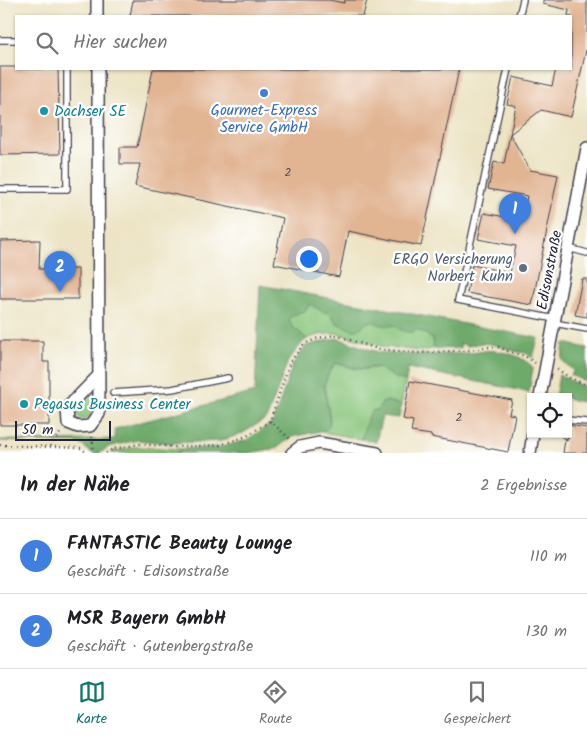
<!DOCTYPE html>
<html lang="de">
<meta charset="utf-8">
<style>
:root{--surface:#fff;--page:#f2f2f2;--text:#202124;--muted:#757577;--line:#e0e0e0;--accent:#0f766e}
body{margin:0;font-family:Kalam,sans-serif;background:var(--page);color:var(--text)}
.controls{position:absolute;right:15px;bottom:15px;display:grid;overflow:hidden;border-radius:0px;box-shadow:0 1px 4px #0004}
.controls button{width:45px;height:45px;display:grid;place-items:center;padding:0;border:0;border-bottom:1px solid var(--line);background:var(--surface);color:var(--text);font:25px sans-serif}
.scale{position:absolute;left:15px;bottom:12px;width:96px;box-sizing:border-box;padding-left:5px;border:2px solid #22223b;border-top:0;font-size:14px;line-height:18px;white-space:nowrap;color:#22223b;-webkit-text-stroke:4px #fff;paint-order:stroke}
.you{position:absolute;left:308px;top:258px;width:18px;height:18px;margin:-12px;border:4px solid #fff;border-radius:50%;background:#1a73e8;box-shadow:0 0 0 8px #1a73e833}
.badge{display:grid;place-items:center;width:32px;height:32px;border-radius:50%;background:var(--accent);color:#fff;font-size:16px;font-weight:700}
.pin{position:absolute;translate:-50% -41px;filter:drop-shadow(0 1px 2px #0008)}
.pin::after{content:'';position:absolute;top:26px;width:18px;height:15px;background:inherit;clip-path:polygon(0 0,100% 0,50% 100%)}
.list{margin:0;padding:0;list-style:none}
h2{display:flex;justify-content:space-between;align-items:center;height:65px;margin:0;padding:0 20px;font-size:21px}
h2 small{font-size:16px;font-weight:400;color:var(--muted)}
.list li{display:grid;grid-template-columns:32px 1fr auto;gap:15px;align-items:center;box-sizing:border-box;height:75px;padding:0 20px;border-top:1px solid var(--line)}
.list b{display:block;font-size:19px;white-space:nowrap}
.list p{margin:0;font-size:16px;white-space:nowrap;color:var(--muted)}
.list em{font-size:16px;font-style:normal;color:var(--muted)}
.icon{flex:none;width:28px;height:28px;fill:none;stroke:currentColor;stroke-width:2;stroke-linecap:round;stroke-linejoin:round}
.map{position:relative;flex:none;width:587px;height:453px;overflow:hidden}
.search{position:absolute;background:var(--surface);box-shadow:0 1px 4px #0004;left:15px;right:15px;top:15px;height:55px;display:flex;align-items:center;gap:12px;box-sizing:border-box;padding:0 18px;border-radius:0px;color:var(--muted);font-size:19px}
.sheet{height:215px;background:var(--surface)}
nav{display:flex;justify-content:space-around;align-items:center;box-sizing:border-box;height:70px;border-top:1px solid var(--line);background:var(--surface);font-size:14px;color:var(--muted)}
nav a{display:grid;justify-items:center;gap:2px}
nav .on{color:var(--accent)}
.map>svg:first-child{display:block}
.green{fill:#88c47a;stroke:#55735a}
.forest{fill:#6eaa6a;stroke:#486652}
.building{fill:#e1b492}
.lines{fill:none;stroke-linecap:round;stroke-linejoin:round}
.lane-casing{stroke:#403f50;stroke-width:8}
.street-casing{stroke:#403f50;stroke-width:14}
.path{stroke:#403f50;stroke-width:2.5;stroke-dasharray:1 4;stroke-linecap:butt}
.lane{stroke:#fff;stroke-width:5.5}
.street{stroke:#fff;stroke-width:11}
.shop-dot{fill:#3f7fe0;stroke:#fff;stroke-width:2}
.culture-dot{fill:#0f9aa8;stroke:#fff;stroke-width:2}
.service-dot{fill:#5c6f8a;stroke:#fff;stroke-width:2}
.labels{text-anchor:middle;stroke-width:4.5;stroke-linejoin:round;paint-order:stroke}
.number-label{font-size:12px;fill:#524651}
.shop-label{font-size:15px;fill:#366cbe;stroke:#fff}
.culture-label{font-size:15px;fill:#0d838f;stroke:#fff;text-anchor:start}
.service-label{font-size:15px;fill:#4e5e75;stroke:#fff;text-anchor:end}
.street-label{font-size:15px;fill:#22223b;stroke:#fff}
</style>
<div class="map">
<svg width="587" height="453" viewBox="0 0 587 453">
<rect width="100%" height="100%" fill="#fff"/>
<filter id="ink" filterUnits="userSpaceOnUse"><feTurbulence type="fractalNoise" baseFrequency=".02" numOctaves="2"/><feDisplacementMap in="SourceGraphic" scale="10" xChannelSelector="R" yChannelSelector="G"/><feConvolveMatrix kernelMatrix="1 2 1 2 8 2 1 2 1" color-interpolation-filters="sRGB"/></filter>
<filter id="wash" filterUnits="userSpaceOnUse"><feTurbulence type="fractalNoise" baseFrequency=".0096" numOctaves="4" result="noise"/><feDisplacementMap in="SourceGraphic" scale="20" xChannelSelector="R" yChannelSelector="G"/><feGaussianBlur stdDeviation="1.12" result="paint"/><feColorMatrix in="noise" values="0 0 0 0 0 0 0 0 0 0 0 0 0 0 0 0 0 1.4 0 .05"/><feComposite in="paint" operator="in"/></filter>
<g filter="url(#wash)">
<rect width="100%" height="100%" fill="#ece4c5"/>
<g class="green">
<polygon points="298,295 433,333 437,348 421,351 385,347 336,333 318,335 307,339 288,328 286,313"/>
<path d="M335,363c6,1 11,3 17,5 8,2 18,1 26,-1l17,11 11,3 -5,24 -14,-4 -5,2 -5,8h-2l-8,11 -1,7 -5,10 -43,-8 7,-1 5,-10 -6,-35 4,-10z"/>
<path d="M88,396l5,3c0,9 1,18 -10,21 -15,-8 -3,-16 5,-24z"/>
<polygon points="137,447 182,449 176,453 111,453 115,451"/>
</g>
<g class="forest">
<path d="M260,285l278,53 -5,20 -7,-5 -8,-1 -26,-8 -11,-1 -13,3 -8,-3 1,5 -27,1 -1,-11h-3l-2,-3 -12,-6 -3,3c-8,0 -13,-1 -18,-7 -8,1 -15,1 -22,-4l-5,1 -11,8h-4l-16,-7 -8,-11h-6l-13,-8 -6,8h-4l-10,5 -1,4 3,5 15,13 -5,4 -14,18 -21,57 -24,15 -22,8 -51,2 -33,-3 -29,7 -8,6h-8l-13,-10 -79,-2v-1l58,1 57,-2v-10l140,-37z"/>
<path d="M337,338c13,4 33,13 47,15 29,2 56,2 85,0 9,0 17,-4 27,-2 13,2 29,6 37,17l-4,24 -121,-24 -2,13 -11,-3 -17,-11 -17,2 -26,-6 -7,12 -4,10 6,35 -1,6 -4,4 -33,7 -15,11 -29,5h-72l6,-4 40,-2 25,-7 26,-18 20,-58 13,-18z"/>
<polygon points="564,343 587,348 587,382 570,375 573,373 573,371 562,360"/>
<polygon points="559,375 580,385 587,387 587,403 568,399 568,397 555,397"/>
<path d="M387,401l14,4 -2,13 -17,-2 -6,26 -15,-3c4,-9 5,-22 12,-29l4,1 5,-8z"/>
</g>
<g id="blocks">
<g class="building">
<polygon points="133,0 329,0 344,3 345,0 367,0 363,16 130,16"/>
<polygon points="543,0 587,0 587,46 571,117 541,110 510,134 516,106 507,104 513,77 552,86 556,69 571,69 571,16 568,16 569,10 543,4"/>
<polygon points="0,67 16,67 16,69 58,69 60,154 0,155"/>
<polygon points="153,69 459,69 421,246 348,231 339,277 274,264 283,218 135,186 140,164 120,164 120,147 137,147"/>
<polygon points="510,134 530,170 558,175 532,305 467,293 472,265 510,273 516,246 478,239 484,213 522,220 527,196 488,189 494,162 504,164"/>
<polygon points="40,240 39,269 78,269 78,299 0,299 0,241"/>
<polygon points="582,279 587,279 587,317 575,315"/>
<polygon points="0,341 43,341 43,362 49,362 49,425 0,425"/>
<polygon points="410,381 512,400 509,414 515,415 508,452 431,437 431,435 411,432 413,421 403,419"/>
<polygon points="568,425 587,428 587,453 563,453 565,440 568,439 570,436"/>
</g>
</g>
</g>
<g filter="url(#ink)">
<use href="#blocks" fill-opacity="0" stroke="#403f50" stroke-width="1"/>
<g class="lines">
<g class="lane-casing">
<g id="lane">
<polyline points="519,16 523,0"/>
<polyline points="0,40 16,40"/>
<polyline points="508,69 458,300 555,319"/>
<polyline points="0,189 67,189 67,69"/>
<polyline points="568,248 587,253"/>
<polyline points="554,323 587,329"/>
<polyline points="113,393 172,389 228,378"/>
<polyline points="568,420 587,422"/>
<polyline points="564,434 565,435"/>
</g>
</g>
<g class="street-casing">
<g id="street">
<polyline points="97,0 97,16"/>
<polyline points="98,69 99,414 90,426 78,427 68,423 67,408 99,375"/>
<polyline points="540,397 587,148"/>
<polyline points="292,453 300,447 319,443 377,453"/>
<polyline points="530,453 533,434"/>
</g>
</g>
<g class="path">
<polyline points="586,52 587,52"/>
<polyline points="545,241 557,243"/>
<polyline points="557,369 570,378 587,385"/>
<polyline points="270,421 291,440"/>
<polyline points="92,437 94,453"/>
<polyline points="0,445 81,448 87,453"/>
<polyline points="50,446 61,432"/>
<polyline points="106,453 113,449 140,444 175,447 220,445 247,436 270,421 290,362 304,344 318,338 335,335 378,349 418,353 470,350 485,347 498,347 510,352 525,356 535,363"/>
</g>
<use href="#lane" class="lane"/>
<use href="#street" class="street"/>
</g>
</g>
<circle class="shop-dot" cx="264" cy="93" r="5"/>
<g class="culture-dot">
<circle cx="44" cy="111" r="5"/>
<circle cx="24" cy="404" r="5"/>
</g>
<circle class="service-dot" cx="523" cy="268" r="5"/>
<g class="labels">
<g class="number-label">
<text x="288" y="176">2</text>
<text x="459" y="421">2</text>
</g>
<g class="shop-label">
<text x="264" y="115">Gourmet-Express<tspan x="264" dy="17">Service GmbH</tspan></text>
</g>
<g class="culture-label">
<text x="54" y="116">Dachser SE</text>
<text x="34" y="409">Pegasus Business Center</text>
</g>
<g class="service-label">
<text x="513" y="264">ERGO Versicherung<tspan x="513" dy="17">Norbert Kuhn</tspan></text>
</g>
<g class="street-label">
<text transform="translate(549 270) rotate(-79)" y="5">Edisonstraße</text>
</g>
</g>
</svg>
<div class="controls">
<button><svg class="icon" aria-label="locate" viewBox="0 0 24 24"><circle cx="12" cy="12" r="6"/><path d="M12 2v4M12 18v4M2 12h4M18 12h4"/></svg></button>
</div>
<div class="scale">50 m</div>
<div class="you"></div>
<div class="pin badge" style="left:515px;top:234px;background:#3f7fe0">1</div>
<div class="pin badge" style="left:60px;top:292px;background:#3f7fe0">2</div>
<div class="search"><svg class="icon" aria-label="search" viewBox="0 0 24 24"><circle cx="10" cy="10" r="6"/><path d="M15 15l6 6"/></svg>Hier suchen</div>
</div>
<section class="sheet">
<h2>In der Nähe<small>2 Ergebnisse</small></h2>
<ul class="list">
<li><span class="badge" style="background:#3f7fe0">1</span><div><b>FANTASTIC Beauty Lounge</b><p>Geschäft · Edisonstraße</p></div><em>110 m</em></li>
<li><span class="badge" style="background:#3f7fe0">2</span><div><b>MSR Bayern GmbH</b><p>Geschäft · Gutenbergstraße</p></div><em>130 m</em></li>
</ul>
</section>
<nav>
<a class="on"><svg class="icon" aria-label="map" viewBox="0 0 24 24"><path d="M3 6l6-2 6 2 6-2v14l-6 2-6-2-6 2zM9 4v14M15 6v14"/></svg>Karte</a>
<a><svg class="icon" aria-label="directions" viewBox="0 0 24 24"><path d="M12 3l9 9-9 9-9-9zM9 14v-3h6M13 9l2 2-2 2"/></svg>Route</a>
<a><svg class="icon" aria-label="saved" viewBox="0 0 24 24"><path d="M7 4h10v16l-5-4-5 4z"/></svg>Gespeichert</a>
</nav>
